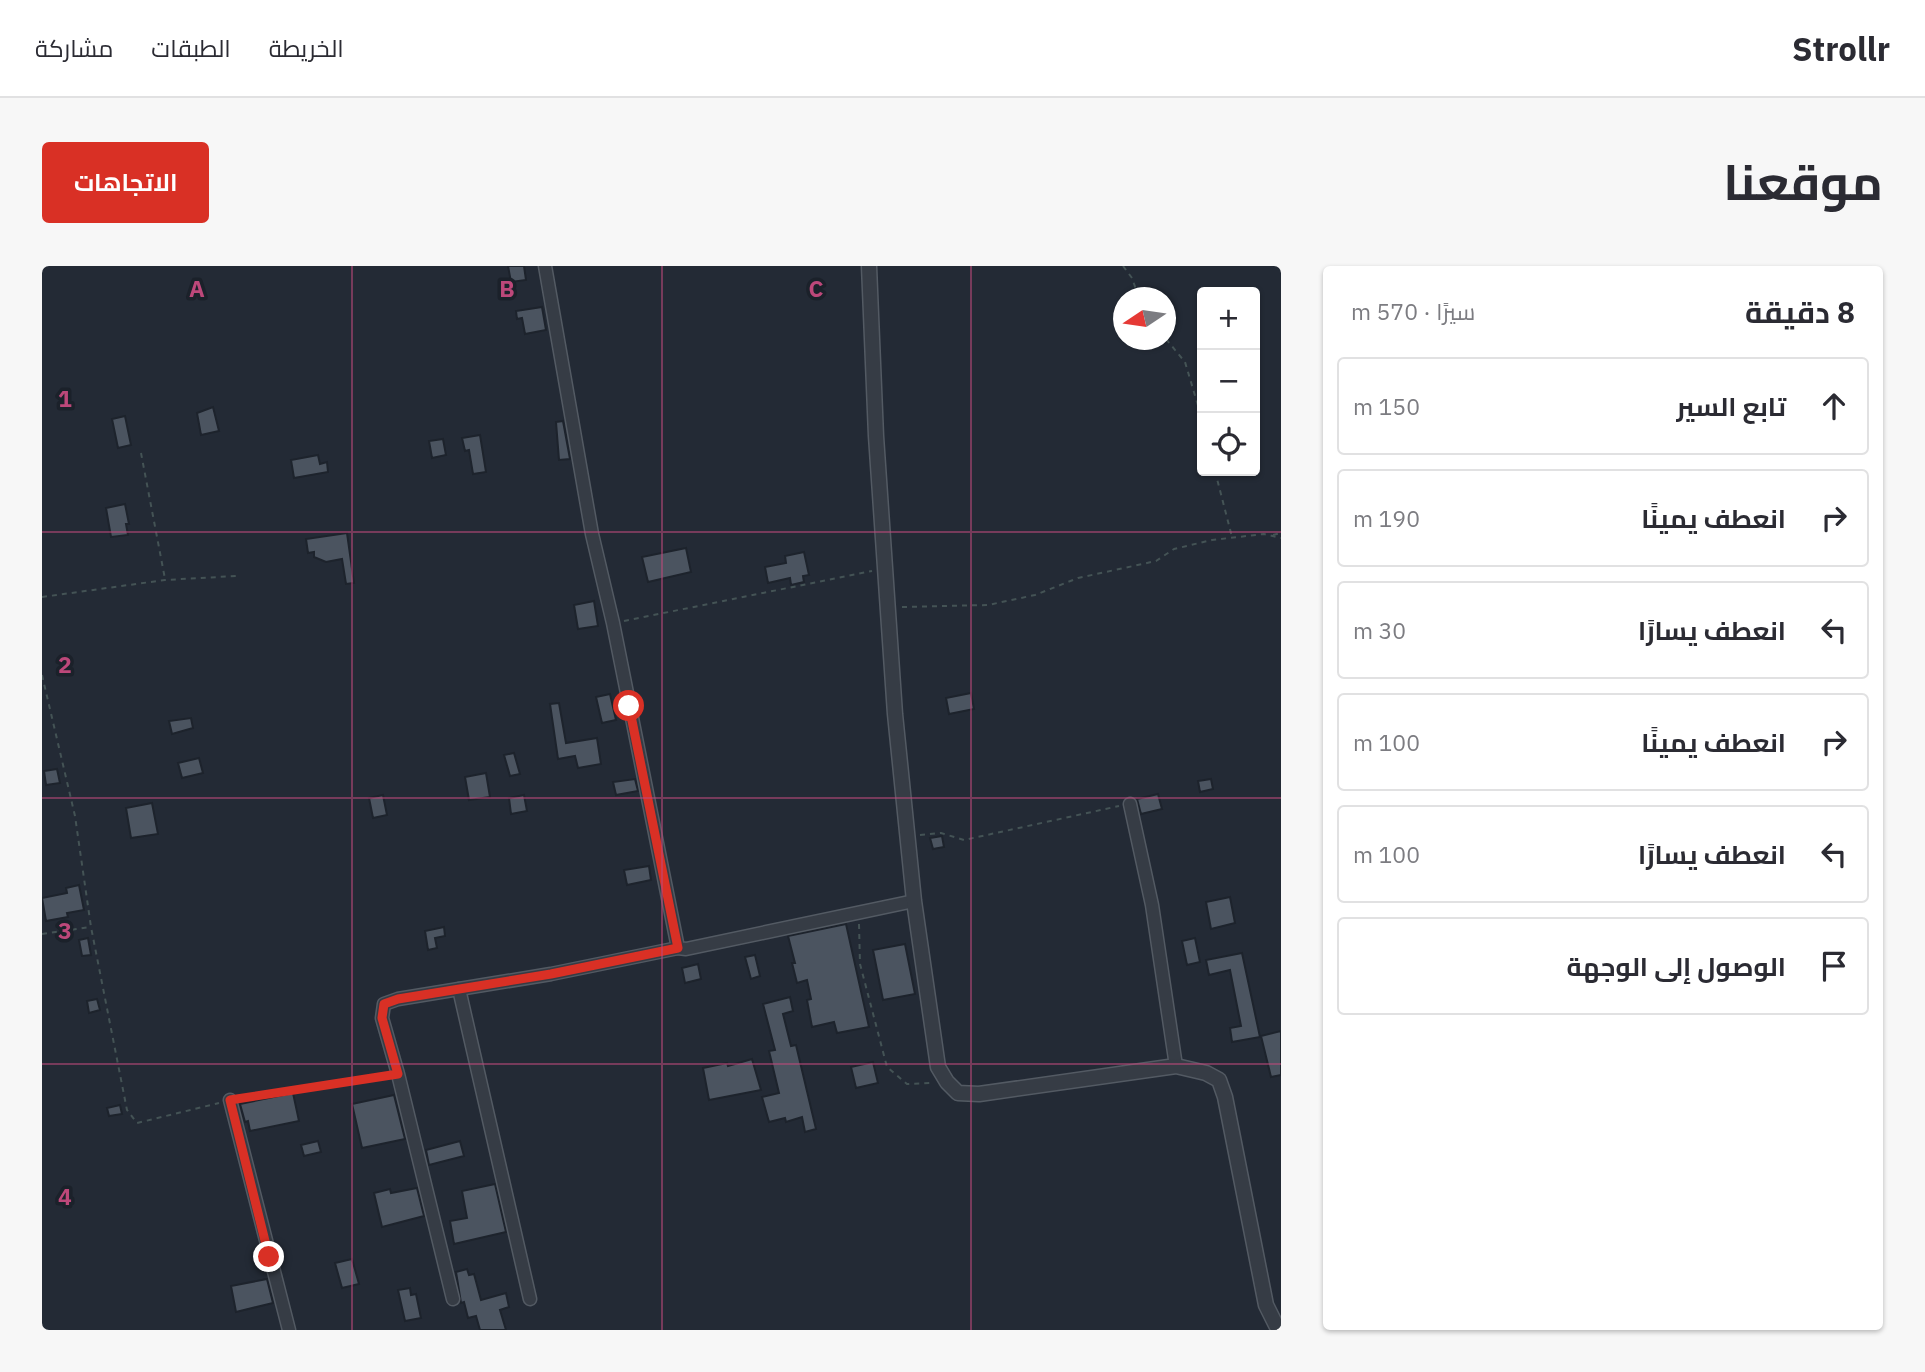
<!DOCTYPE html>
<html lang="ar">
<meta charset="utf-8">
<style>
:root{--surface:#fff;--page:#f7f7f7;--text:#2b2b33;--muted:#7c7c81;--line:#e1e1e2;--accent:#d93025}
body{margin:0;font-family:"IBM Plex Sans",Cairo,sans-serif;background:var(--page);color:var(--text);direction:rtl}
.controls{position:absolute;right:21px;top:21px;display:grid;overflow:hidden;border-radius:7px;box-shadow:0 2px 5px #0004}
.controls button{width:63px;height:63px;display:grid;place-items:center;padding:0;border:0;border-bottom:2px solid var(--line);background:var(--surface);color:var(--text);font:35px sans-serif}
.compass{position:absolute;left:1071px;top:21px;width:63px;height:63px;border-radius:50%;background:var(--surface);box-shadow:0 2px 5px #0004;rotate:257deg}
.stop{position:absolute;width:21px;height:21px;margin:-16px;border:5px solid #d93025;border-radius:50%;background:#fff}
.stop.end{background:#d93025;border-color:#fff;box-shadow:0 2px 7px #0008}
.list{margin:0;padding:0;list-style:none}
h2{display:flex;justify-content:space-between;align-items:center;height:91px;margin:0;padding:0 28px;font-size:30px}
h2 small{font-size:23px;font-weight:400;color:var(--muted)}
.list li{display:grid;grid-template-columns:46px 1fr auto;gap:21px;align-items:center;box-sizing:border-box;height:98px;margin:0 14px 14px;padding:0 14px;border:2px solid var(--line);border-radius:7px}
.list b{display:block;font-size:26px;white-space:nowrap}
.list em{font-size:23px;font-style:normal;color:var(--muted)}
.icon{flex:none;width:38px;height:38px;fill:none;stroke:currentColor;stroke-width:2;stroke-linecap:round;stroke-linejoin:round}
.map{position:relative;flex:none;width:1239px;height:1064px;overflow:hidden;direction:ltr;border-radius:7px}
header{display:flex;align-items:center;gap:42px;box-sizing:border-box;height:98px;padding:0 35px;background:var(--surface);border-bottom:2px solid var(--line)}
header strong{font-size:33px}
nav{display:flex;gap:38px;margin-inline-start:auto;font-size:24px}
.intro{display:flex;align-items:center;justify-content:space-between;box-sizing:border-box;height:168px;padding:0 42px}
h1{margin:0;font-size:49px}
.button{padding:18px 32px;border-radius:7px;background:var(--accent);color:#fff;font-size:24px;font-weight:700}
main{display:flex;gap:42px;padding:0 42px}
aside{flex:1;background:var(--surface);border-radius:7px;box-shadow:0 2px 5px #0004}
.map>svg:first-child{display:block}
.building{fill:#4b5460;stroke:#1d232c;stroke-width:2}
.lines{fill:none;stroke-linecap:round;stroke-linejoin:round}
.minor-casing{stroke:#535a63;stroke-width:15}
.tertiary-casing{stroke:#535a63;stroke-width:17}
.path{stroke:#445355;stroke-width:2;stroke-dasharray:5 5;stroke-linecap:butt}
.minor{stroke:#363c45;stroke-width:12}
.tertiary{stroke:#363c45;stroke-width:14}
.route{stroke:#d93025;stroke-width:9}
.grid{fill:none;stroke:#bd487a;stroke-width:2;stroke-opacity:0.55}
.grid-label{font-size:23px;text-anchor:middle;font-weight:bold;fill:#bd487a;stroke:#1b212a;stroke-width:7;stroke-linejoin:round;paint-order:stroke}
</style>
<header>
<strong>Strollr</strong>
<nav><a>الخريطة</a><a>الطبقات</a><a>مشاركة</a></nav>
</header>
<div class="intro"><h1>موقعنا</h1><a class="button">الاتجاهات</a></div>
<main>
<aside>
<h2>8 دقيقة<small>سيرًا · 570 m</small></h2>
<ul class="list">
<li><svg class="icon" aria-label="ahead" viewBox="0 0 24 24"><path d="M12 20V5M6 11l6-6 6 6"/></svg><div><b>تابع السير</b></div><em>150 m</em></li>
<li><svg class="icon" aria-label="right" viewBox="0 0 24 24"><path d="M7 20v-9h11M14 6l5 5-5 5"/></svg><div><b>انعطف يمينًا</b></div><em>190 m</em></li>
<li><svg class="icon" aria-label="left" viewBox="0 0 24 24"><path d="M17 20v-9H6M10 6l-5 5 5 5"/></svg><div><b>انعطف يسارًا</b></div><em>30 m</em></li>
<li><svg class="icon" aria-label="right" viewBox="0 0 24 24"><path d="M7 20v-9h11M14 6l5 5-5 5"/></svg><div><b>انعطف يمينًا</b></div><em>100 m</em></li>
<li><svg class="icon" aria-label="left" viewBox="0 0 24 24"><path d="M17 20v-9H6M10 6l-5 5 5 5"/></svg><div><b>انعطف يسارًا</b></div><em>100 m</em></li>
<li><svg class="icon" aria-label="arrive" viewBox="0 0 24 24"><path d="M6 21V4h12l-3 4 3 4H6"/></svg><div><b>الوصول إلى الوجهة</b></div></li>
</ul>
</aside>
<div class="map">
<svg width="1239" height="1064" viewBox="0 0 1239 1064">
<rect width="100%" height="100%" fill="#232a35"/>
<g class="building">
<polygon points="466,0 482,0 484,14 469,16"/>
<polygon points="500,41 504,64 483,68 480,52 475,53 474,45"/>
<polygon points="171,141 177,165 159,169 155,147"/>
<polygon points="83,150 89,179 76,182 70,153"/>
<polygon points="521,155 528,193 517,194 514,156"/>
<polygon points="438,169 444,206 431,208 427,184 423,185 420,172"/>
<polygon points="401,173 404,189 390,192 387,175"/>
<polygon points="276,189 278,198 285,196 286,206 252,212 249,194"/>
<polygon points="83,238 87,258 84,258 86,269 69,271 64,242"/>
<polygon points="305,267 312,317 304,318 300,293 284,296 272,291 272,286 266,287 264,273"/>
<polygon points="644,282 649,306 606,316 600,291"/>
<polygon points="762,286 767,309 761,310 762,316 749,319 748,312 726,317 723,301 744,297 743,290"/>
<polygon points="552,335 556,360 536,363 532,339"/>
<polygon points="929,427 932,443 907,448 904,432"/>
<polygon points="568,428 574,454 560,457 554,431"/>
<polygon points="517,437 524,477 555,472 559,498 536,502 533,490 516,493 508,438"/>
<polygon points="149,452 151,462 130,468 127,455"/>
<polygon points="472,487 478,508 468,510 462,489"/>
<polygon points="157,492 161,507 140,512 136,497"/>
<polygon points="15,503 18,517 4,519 2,505"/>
<polygon points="444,507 448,531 427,534 423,511"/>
<polygon points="593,513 596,525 574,529 571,516"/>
<polygon points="1169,513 1171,523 1158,526 1156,515"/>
<polygon points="1116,528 1120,543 1099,548 1095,533"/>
<polygon points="341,529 345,549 331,552 327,532"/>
<polygon points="482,529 485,545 469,548 467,532"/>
<polygon points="110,537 116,568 89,572 84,542"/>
<polygon points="900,570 902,581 891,583 888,572"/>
<polygon points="607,600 609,614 585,619 582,604"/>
<polygon points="37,619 42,644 25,647 26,651 4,655 0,632 25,627 24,622"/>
<polygon points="1188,631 1193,657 1169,663 1164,636"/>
<polygon points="804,658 827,761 795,767 792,756 770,761 765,734 769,733 765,714 755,717 750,697 753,697 746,670"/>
<polygon points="402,661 403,670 393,672 395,682 386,684 383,665"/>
<polygon points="46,672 49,689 40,690 37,674"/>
<polygon points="1153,672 1158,696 1145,699 1140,675"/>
<polygon points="863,678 873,728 841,734 831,684"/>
<polygon points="1200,687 1218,771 1190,776 1188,762 1199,760 1188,704 1167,709 1164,694"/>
<polygon points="713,689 718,710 709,713 703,691"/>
<polygon points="656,698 659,713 643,717 640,702"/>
<polygon points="748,731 751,745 741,748 749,780 754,779 774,863 763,866 760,851 744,856 743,852 727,856 720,831 737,827 727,785 733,784 721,738"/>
<polygon points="55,733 58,744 47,747 45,735"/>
<polygon points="1239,765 1239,809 1229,811 1219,770"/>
<polygon points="710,793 719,824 667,834 661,802 685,797 686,800"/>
<polygon points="831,796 836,817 814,822 809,801"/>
<polygon points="251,827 257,855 208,865 206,855 203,856 198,838"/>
<polygon points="352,829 363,873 320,882 310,838"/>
<polygon points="78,839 80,848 67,850 65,842"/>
<polygon points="276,875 279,886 262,890 259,879"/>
<polygon points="418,875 422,890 387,899 384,884"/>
<polygon points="453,918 464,966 412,978 408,955 425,952 420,925"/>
<polygon points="375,922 382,950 340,961 332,927 348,923 349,927"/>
<polygon points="310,993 317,1018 300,1022 293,997"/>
<polygon points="425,1003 427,1009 432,1008 439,1034 464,1027 467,1041 458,1044 464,1064 438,1064 434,1050 426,1052 422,1036 419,1037 414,1006"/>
<polygon points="225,1013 231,1037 194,1046 189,1020"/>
<polygon points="368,1022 369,1029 374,1028 379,1052 363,1055 356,1024"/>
</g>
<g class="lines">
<g class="minor-casing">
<g id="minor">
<polyline points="503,0 550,268 571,357 636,682 644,683 872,635"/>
<polyline points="1088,538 1110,639 1134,800"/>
<polyline points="417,723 488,1033"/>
<polyline points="188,834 247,1064"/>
<polyline points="411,1033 356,808 340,752 342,738 356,733 509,708 636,682"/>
</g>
</g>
<g class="tertiary-casing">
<polyline id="tertiary" points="827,0 834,170 853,448 872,635 896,801 905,816 916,827 937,828 1134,800 1164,807 1177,814 1183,831 1224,1039 1234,1059 1239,1062"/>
</g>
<g class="path">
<polyline points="1081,0 1090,12 1097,32"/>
<polyline points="1124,73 1143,96 1160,153"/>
<polyline points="99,187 123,313"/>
<polyline points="1173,205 1190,271"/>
<polyline points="1231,269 1239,267"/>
<polyline points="0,331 123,314 194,310"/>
<polyline points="860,341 946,339 993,329 1036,312 1114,295 1132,283 1170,274 1222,268 1239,272"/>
<polyline points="582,355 830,305"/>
<polyline points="0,409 33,550 49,661 85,844 95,857 177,837"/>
<polyline points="878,569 899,567 922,574 1077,540"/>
<polyline points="817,658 818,698 845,801 865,818 890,817"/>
<polyline points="0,668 48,661"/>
<polyline points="200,832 343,810"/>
</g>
<use href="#minor" class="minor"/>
<use href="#tertiary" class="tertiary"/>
</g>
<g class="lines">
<polyline class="route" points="227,991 188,834 356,808 340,752 342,738 356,733 509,708 636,682 587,440"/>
</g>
<path class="grid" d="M310,0v1064M620,0v1064M929,0v1064M0,266h1239M0,532h1239M0,798h1239"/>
<g class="grid-label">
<text x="155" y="31">A</text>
<text x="465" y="31">B</text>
<text x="774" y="31">C</text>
<text x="23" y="141">1</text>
<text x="23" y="407">2</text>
<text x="23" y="673">3</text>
<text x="23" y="939">4</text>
</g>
</svg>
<div class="controls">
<button>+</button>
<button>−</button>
<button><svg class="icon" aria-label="locate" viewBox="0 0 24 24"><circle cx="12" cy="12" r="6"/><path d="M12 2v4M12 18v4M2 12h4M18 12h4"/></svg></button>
</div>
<svg class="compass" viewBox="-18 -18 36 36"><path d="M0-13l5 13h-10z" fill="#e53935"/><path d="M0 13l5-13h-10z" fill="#7c7c81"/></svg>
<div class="stop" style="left:587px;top:440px"></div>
<div class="stop end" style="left:227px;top:991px"></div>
</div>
</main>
